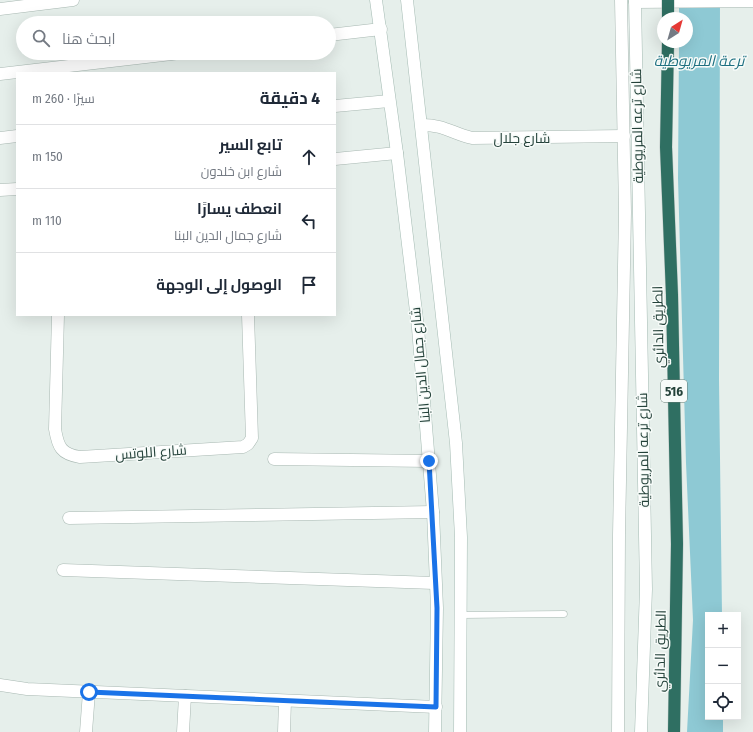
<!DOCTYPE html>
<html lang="ar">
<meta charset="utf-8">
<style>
:root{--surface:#fff;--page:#f6f6f7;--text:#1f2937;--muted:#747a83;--line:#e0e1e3}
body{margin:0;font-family:"Fira Sans Condensed",Cairo,sans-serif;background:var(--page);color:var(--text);direction:rtl}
.controls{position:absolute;right:12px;bottom:12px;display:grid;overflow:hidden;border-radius:0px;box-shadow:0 4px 16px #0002}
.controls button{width:36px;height:36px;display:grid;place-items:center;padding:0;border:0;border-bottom:1px solid var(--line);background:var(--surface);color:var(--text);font:20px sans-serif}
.compass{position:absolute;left:657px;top:12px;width:36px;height:36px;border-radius:50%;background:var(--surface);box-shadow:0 4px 16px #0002;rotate:37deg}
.stop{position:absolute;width:12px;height:12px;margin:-9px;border:3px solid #1a73e8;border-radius:50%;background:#fff}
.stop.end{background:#1a73e8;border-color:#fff;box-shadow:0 1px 4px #0008}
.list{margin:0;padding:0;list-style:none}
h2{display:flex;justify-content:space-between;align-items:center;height:52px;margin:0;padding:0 16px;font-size:17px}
h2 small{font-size:13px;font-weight:400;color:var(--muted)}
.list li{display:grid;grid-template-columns:26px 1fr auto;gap:12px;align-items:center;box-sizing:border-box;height:64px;padding:0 16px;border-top:1px solid var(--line)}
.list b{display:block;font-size:15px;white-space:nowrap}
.list p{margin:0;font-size:13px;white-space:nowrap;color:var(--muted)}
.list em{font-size:13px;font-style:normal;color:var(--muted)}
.icon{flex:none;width:22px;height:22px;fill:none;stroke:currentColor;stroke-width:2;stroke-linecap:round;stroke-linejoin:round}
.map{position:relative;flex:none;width:753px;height:732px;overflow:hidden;direction:ltr}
.search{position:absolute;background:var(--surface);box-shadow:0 4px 16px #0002;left:16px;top:16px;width:320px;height:44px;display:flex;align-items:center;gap:10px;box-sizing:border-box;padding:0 14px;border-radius:22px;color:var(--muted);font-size:15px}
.panel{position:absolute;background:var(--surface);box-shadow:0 4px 16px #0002;left:16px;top:72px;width:320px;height:244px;border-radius:0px;direction:rtl}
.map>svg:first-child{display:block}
.water{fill:#8ec9d4}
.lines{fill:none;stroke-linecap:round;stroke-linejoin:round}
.service-casing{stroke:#a8b8b2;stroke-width:7}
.minor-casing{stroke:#a8b8b2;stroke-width:13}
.secondary-casing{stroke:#a4bbb3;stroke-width:13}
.motorway-casing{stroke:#c2cac8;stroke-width:13}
.service{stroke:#fff;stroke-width:6}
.minor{stroke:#fff;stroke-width:12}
.secondary{stroke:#fff;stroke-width:12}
.motorway{stroke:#2f6f62;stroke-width:12}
.motorway-bridge-casing{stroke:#c2cac8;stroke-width:13;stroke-linecap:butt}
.motorway-bridge{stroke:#2f6f62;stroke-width:12}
.route{stroke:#1a73e8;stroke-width:5}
.labels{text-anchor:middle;stroke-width:3;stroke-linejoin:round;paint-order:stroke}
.shield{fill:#f7fbf9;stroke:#637a73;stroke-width:1}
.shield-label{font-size:13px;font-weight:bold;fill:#24423a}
.street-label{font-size:14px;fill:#24423a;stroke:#f7fbf9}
.water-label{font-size:15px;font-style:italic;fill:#1c6f80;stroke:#f7fbf9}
</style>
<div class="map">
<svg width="753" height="732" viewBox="0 0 753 732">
<rect width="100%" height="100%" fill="#e6efeb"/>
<polygon class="water" points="679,0 720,0 719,379 722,615 708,615 708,717 723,717 723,732 687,732 693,620 686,463 678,178 679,42 687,42 687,18 679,18"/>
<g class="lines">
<g class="service-casing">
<polyline id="service" points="461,615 564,614"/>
</g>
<g class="minor-casing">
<g id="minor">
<polyline points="635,2 753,1"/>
<polyline points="0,9 73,0"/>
<polyline points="329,35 381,29"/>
<polyline points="0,74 180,53"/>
<polyline points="335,106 389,101"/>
<path d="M422,125c23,0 29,8 50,13l152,-2"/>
<polyline points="0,138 17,136"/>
<polyline points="335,159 397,153"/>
<polyline points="0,190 17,189"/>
<path d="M58,315l-3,114c3,18 6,25 25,28l163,-10 5,-3 4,-6 -4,-123"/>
<polyline points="274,459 429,461"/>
<polyline points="69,518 433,512"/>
<polyline points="63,570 434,583"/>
<polyline points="0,685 27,689 436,707"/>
<polyline points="86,732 89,692"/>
<polyline points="183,732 185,696"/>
<polyline points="284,732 285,701"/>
<polyline points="618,732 619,535 625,212 621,0"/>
</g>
</g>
<g class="secondary-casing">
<g id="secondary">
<polyline points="376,0 397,153 418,328 433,512 437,608 435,732"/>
<polyline points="407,0 456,443 461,537 460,732"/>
<polyline points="635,0 646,589 641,732"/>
</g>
</g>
<g class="motorway-casing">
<polyline id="motorway" points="668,42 666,147 672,295 677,544 674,732"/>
</g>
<use href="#service" class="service"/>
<use href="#minor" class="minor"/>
<use href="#secondary" class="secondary"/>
<use href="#motorway" class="motorway"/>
<g class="motorway-bridge-casing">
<polyline id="motorway-bridge" points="668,18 668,0"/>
</g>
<use href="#motorway-bridge" class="motorway-bridge"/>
</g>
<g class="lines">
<polyline class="route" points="89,692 436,707 437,608 429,461"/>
</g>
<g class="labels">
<rect class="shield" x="661" y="380" width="26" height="22" rx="3"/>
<g class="shield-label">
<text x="674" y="396">516</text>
</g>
<g class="street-label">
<text transform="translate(637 126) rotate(-91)" y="5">شارع ترعه المريوطية</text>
<text x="522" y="143">شارع جلال</text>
<text transform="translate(658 327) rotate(-91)" y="5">الطريق الدائري</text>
<text transform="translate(420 365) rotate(-95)" y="5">شارع جمال الدين البنا</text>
<text transform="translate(643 450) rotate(-91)" y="5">شارع ترعه المريوطية</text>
<text transform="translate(151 452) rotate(-4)" y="5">شارع اللوتس</text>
<text transform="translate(660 651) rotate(-89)" y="5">الطريق الدائري</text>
</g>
<g class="water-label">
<text x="699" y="66">ترعة المريوطية</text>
</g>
</g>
</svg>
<div class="controls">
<button>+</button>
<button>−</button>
<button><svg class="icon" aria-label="locate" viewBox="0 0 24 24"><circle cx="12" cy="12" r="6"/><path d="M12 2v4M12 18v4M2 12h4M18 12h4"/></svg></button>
</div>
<svg class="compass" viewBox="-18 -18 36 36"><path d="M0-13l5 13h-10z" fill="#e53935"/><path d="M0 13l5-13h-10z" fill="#747a83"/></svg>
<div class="stop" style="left:89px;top:692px"></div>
<div class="stop end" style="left:429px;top:461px"></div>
<div class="search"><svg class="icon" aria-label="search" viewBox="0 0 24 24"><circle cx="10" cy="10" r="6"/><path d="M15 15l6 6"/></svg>ابحث هنا</div>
<section class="panel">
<h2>4 دقيقة<small>سيرًا · 260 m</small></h2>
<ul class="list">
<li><svg class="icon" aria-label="ahead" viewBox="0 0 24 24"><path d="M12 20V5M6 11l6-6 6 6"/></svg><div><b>تابع السير</b><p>شارع ابن خلدون</p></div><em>150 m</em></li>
<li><svg class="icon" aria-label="left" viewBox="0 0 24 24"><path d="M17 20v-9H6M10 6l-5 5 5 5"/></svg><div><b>انعطف يسارًا</b><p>شارع جمال الدين البنا</p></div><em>110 m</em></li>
<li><svg class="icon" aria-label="arrive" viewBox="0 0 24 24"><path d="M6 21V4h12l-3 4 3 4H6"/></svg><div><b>الوصول إلى الوجهة</b></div></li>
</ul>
</section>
</div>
